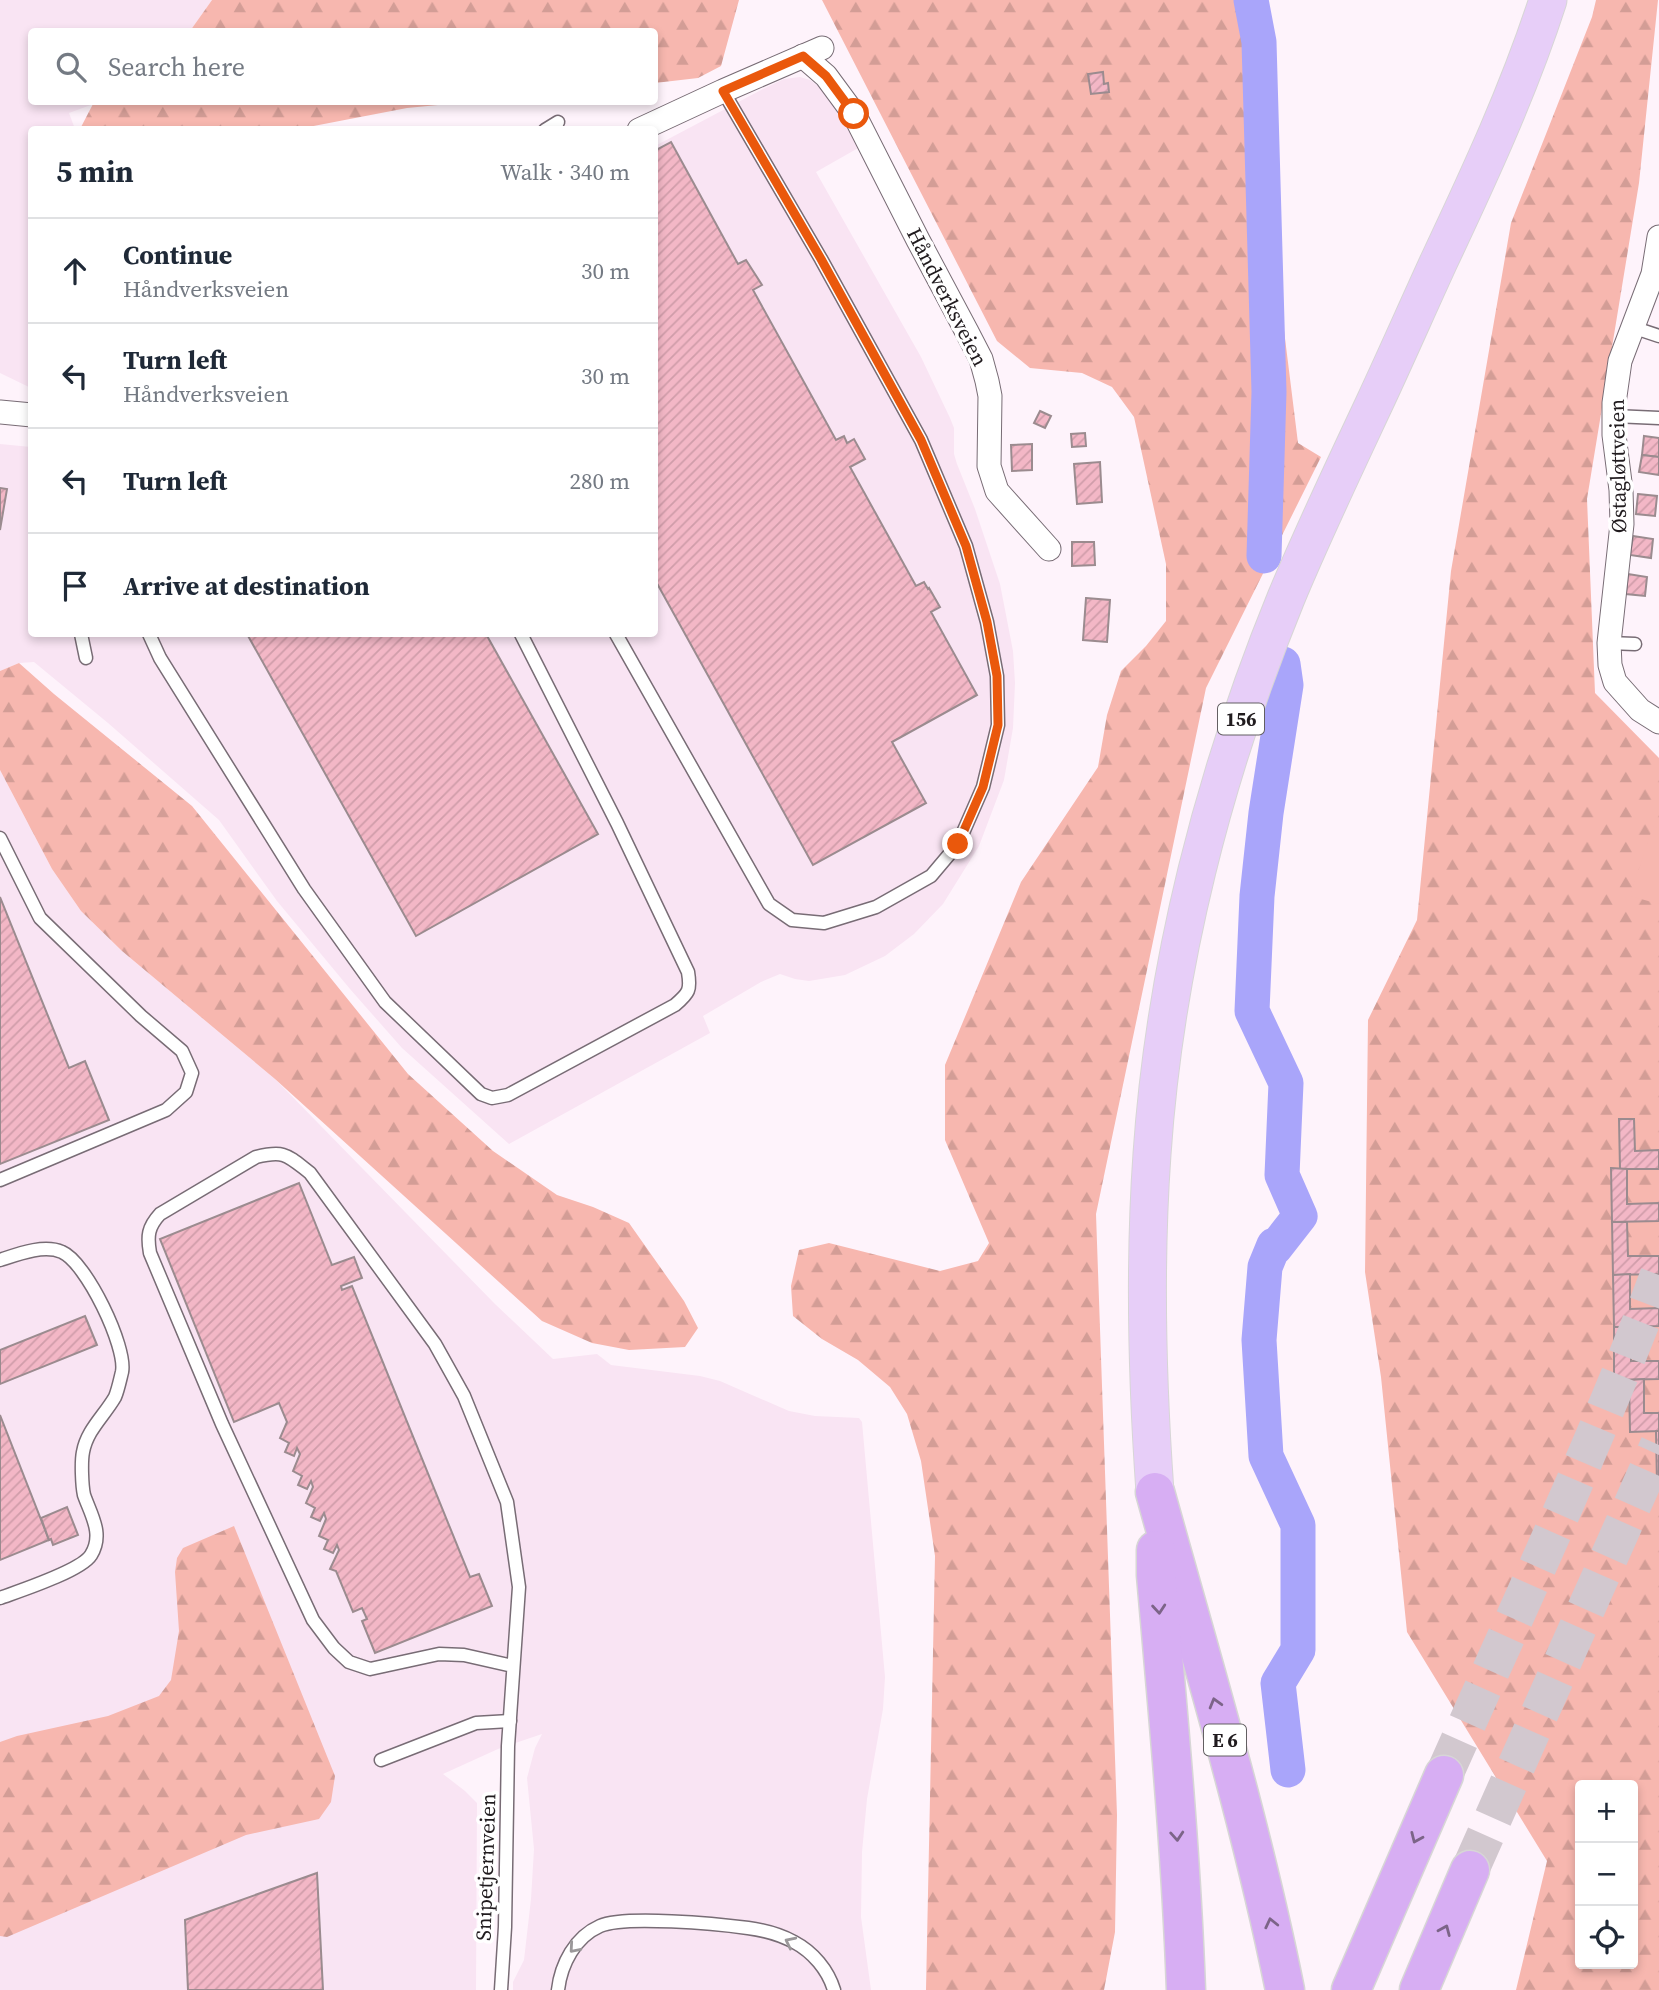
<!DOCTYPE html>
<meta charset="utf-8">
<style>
:root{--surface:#fff;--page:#f2f2f3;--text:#1f2937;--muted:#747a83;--line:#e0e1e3}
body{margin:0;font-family:"Source Serif 4",serif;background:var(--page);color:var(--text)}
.controls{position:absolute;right:21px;bottom:21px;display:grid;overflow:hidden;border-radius:7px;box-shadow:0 4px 10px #0003}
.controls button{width:63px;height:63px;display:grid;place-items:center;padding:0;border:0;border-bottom:2px solid var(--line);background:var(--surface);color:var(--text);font:35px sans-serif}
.stop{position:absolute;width:21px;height:21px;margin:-16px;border:5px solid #ea580c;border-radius:50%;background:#fff}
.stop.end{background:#ea580c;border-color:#fff;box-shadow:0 2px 7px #0008}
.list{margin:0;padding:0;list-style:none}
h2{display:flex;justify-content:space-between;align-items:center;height:91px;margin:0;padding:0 28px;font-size:30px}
h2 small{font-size:23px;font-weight:400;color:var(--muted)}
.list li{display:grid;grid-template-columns:46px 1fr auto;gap:21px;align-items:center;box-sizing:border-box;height:105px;padding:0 28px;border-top:2px solid var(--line)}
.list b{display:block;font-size:26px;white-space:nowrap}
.list p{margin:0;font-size:23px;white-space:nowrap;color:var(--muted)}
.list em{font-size:23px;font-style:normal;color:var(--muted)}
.icon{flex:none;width:38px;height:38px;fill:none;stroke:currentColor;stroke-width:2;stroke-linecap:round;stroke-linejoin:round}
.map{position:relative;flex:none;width:1659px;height:1990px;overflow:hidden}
.search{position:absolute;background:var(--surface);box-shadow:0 4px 10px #0003;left:28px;top:28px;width:630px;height:77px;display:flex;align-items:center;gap:18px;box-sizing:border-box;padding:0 24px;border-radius:7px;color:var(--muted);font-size:26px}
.panel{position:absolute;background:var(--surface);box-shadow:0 4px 10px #0003;left:28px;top:126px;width:630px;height:511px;border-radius:7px}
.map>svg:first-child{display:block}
.built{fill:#f9e4f3}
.forest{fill:url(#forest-firs);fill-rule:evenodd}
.park{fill:#f7b7af}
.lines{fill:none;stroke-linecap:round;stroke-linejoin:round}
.river{stroke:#a9a5fa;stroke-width:35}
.building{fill:url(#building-hatch);stroke:#9b8b8f;stroke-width:2}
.motorway-tunnel{stroke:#d2c8cf;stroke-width:38;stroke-dasharray:38 19;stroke-linecap:butt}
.service-casing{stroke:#786c75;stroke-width:15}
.minor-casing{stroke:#786c75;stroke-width:25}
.primary-casing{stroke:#d7d6d6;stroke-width:39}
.motorway-casing{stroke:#d7d6d6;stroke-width:41}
.service{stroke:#fff;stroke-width:12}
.minor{stroke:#fff;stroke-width:23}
.primary{stroke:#e7cef8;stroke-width:37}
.motorway{stroke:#d7aef3;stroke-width:38}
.oneway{stroke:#7c6488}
.oneway2{stroke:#9b989a}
.route{stroke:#ea580c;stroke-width:9}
.labels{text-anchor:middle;stroke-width:7;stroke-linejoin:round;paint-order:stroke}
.shield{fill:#fff;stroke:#635f62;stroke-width:2}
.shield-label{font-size:19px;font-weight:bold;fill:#201b1e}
.street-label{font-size:21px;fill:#201b1e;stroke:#fff}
</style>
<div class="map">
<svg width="1659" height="1990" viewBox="0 0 1659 1990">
<defs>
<pattern id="forest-firs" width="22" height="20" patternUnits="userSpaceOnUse" patternTransform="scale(1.75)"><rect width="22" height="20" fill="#f7b7af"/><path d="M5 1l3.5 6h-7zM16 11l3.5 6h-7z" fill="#d39d96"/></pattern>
<pattern id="building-hatch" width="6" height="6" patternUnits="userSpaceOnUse" patternTransform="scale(1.75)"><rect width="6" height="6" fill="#f3b7c6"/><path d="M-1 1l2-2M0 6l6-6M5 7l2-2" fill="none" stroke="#d09daa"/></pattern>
</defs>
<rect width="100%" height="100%" fill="#fef3fb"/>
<g class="built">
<polygon points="0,0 212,0 190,31 32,32 32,102 99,102 69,113 75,129 32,130 31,388 0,373"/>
<polygon points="800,77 810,80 829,94 838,106 860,147 816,172 921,357 950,418 954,428 954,454 957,464 975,509 1000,584 1013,651 1015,683 1013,728 1004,780 979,846 943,904 914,934 885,956 845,975 809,981 795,979 780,974 761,982 703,1016 710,1033 509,1144 402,1048 350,989 277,901 219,820 108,723 34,662 19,663 0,671 0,444 31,447 32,634 654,634 655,146 763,89 784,79"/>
<polygon points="0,770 52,869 81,911 122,951 275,1079 495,1304 553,1359 597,1354 611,1365 700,1376 720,1381 789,1411 815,1416 859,1418 862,1422 885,1677 883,1709 867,1799 862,1852 861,1917 871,1990 513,1990 513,1982 524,1960 531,1899 534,1849 527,1778 535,1748 542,1734 498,1749 443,1774 465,1791 477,1803 476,1990 0,1990"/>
</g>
<g class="forest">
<polygon points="212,0 739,0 721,66 698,78 655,83 654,32 190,31"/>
<polygon points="822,0 1243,0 1298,443 1321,457 1206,688 1096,1214 1117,1815 1115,1932 1104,1990 926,1990 935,1556 921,1461 907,1414 890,1387 858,1360 822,1339 793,1316 791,1286 799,1250 829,1243 940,1271 978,1261 989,1243 945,1140 945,1065 1021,882 1098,767 1107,715 1121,671 1146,646 1166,621 1166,564 1134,417 1112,387 1082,373 1030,368 997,341"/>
<path d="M1596,0h62l-19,183 -52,316 8,194 64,65v1232h-143l31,-129 -140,-229 -26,-255 -16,-105 3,-252 49,-100 34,-349 60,-348 81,-206zM1580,1785h53v179h-53z"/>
<polygon points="99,102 469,102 407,108 298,129 80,129 93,104"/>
<polygon points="19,663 54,694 192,806 408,1074 493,1151 557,1195 593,1207 629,1223 684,1301 698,1328 685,1347 629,1350 592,1343 542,1321 275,1079 122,951 81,911 52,869 0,770 0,671"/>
<polygon points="234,1526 335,1776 331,1802 319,1819 246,1835 7,1937 0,1936 0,1742 17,1736 108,1716 159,1696 171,1680 179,1631 175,1572 177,1558 183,1548"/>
</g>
<polygon class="park" points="1653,826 1659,828 1659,904 1630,896"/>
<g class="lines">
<g class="river">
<polyline points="1251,0 1259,42 1269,392 1264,556"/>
<polyline points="1283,664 1286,685 1266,813 1257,896 1252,1011 1286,1083 1282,1175 1300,1216 1275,1248 1274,1245 1265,1267 1259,1340 1266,1456 1298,1525 1298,1650 1278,1683 1288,1770"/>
</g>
</g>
<g class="building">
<polygon points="1103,72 1104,84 1108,83 1109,92 1091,94 1088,74"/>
<polygon points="671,142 738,264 746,260 762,285 753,290 836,440 844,436 847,443 854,439 865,459 850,467 916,586 924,582 928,589 929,588 940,607 931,612 977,695 892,742 926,803 813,865 654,578 654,151"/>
<polygon points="1040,411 1051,416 1045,428 1034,423"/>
<polygon points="1085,433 1086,446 1072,447 1071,434"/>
<polygon points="1644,436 1659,438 1659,457 1642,455"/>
<polygon points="1032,444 1032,470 1012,471 1011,445"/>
<polygon points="1642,455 1659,457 1659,475 1639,472"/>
<polygon points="1100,462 1102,502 1077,504 1074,464"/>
<polygon points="0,488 7,489 0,530"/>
<polygon points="1638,494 1657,496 1655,516 1636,514"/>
<polygon points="1633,536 1653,539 1651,558 1630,555"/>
<polygon points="1072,542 1094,542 1095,565 1072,566"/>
<polygon points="1628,574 1647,577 1645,596 1626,594"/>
<polygon points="1086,598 1110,600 1107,642 1083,640"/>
<polygon points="247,634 486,634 598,834 416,936"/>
<polygon points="0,897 69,1068 85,1061 109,1120 0,1164"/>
<polygon points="1619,1119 1634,1119 1635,1151 1659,1150 1659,1169 1620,1169"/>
<polygon points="1611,1168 1627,1169 1627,1204 1659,1203 1659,1221 1612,1222"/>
<polygon points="299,1183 332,1265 354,1257 362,1278 341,1286 342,1290 352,1286 470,1577 479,1574 492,1606 375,1653 362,1621 367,1619 362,1608 353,1612 336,1571 330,1569 339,1550 337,1545 333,1553 324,1549 328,1540 319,1536 326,1519 324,1513 320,1521 311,1517 315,1508 306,1503 313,1487 311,1481 307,1489 298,1485 302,1476 293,1471 300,1454 297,1448 294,1456 285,1452 289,1443 280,1438 287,1422 279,1403 234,1422 160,1239"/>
<polygon points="1612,1222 1627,1222 1628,1256 1659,1256 1659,1274 1613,1275"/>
<polygon points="1630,1274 1630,1309 1659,1308 1659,1326 1614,1327 1613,1275"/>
<polygon points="85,1316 97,1345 0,1384 0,1350"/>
<polygon points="1614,1327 1631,1327 1631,1361 1659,1361 1659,1379 1614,1380"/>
<polygon points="1644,1379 1644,1413 1659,1413 1659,1431 1630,1432 1629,1380"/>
<polygon points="0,1415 49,1540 0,1560"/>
<polygon points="1656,1431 1659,1431 1659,1484 1657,1484"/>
<polygon points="67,1507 78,1535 53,1545 51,1539 49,1540 41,1518"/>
<polygon points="317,1873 323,1990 188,1990 185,1920"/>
</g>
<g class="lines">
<g class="motorway-tunnel">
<path d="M1444,1775c74,-166 151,-330 215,-500"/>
<polyline points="1470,1870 1659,1445"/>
</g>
<g class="service-casing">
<g id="service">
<polyline points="545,130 558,122"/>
<polyline points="1632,327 1659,336"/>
<polyline points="1614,416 1659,418"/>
<polyline points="81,634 86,658"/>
<path d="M149,634l11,24 144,231 81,113 96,92 11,4 16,-3 167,-90c14,-12 16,-15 13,-33l-71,-149 -96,-189"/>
<polyline points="616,634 769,904 792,920 824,923 876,907 931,876 958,844 983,787 998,725 997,676 987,622 966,546 921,440 821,259 723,91"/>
<polyline points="1609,643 1635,644"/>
<polyline points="0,838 40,918 141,1016 182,1051 192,1073 186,1092 166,1110 0,1180"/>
<path d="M0,1260c18,-6 44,-16 62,-8 24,10 65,95 60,120 -2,8 -4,18 -7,25 -11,19 -28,33 -32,55 -2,10 -1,34 1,43 7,20 20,39 7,60 -10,16 -72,36 -91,43"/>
<polyline points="381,1760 476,1723 510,1721"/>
<path d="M501,1990l4,-63 3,-181 11,-159 -12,-85 -43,-106 -29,-52 -125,-171c-23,-18 -25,-23 -54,-16l-96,57c-12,13 -13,22 -10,39l72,171 91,196 21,28 15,14 21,7 69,-15 25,1 49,11"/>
<path d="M558,1990c3,-26 17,-53 42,-64 24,-11 118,-2 148,2 15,2 33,7 46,14 19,10 34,28 40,48"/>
</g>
</g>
<g class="minor-casing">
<g id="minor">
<polyline points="803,56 826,76 854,114 918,240 967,332 981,359 987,381 990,396 989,466 997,491 1049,549"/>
<polyline points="639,130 723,91 822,48"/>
<polyline points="1659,237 1653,274 1620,361 1614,403 1614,435 1621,490 1622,524 1609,643 1610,665 1615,682 1640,710 1659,722"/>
<polyline points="0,412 32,415"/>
</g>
</g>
<g class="primary-casing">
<path id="primary" d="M1155,1492c-8,-113 -11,-225 -3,-338 13,-190 62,-380 134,-556 27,-65 58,-130 88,-194 22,-47 43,-95 65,-143 40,-85 80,-171 109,-261"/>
</g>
<g class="motorway-casing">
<g id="motorway">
<path d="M1155,1492c46,166 96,330 130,498"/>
<path d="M1156,1550v25c12,138 25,276 30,415"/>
<polyline points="1351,1990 1444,1775"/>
<polyline points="1419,1990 1470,1870"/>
</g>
</g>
<use href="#service" class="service"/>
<use href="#minor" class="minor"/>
<use href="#primary" class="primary"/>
<use href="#motorway" class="motorway"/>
</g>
<defs><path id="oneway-chevron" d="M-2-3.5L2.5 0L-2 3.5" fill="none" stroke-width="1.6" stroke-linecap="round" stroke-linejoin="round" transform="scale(1.75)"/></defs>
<g class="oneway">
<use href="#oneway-chevron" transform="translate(1159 1609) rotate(85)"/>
<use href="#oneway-chevron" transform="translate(1215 1703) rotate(-106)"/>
<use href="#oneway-chevron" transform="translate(1177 1836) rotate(86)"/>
<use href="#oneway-chevron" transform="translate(1416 1838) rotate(114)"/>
<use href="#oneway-chevron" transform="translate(1271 1923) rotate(-103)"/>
<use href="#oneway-chevron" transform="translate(1445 1930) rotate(-67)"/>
</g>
<g class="oneway2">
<use href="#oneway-chevron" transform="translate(790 1942) rotate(-154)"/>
<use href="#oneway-chevron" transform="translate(574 1948) rotate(131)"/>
</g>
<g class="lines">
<polyline class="route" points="854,114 826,76 803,56 723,91 821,259 921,440 966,546 987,622 997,676 998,725 983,787 958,844"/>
</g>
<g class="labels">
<g class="shield">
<rect x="1218" y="703.5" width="46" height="31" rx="5"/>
<rect x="1204" y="1724.5" width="42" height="31" rx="5"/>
</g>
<g class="shield-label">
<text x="1241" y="726">156</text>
<text x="1225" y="1747">E 6</text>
</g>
<g class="street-label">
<text transform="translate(947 297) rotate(63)" y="7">Håndverksveien</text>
<text transform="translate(1618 466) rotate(-91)" y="7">Østagløttveien</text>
<text transform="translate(486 1867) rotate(-88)" y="7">Snipetjernveien</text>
</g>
</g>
</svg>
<div class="controls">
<button>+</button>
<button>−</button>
<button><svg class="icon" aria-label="locate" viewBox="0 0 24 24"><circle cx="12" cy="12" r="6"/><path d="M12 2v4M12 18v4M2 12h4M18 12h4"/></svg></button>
</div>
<div class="stop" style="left:854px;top:114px"></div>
<div class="stop end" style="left:958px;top:844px"></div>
<div class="search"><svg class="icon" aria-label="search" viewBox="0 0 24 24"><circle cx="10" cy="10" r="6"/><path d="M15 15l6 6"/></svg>Search here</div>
<section class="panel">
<h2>5 min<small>Walk · 340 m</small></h2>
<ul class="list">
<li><svg class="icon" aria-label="ahead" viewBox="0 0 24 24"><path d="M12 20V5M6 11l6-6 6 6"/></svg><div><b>Continue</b><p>Håndverksveien</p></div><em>30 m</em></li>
<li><svg class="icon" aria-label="left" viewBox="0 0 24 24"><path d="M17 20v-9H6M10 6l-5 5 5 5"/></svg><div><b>Turn left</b><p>Håndverksveien</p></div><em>30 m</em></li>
<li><svg class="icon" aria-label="left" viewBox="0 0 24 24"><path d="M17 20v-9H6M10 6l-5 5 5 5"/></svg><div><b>Turn left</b></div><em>280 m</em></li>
<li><svg class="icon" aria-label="arrive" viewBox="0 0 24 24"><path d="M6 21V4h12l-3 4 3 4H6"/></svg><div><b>Arrive at destination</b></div></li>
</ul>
</section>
</div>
